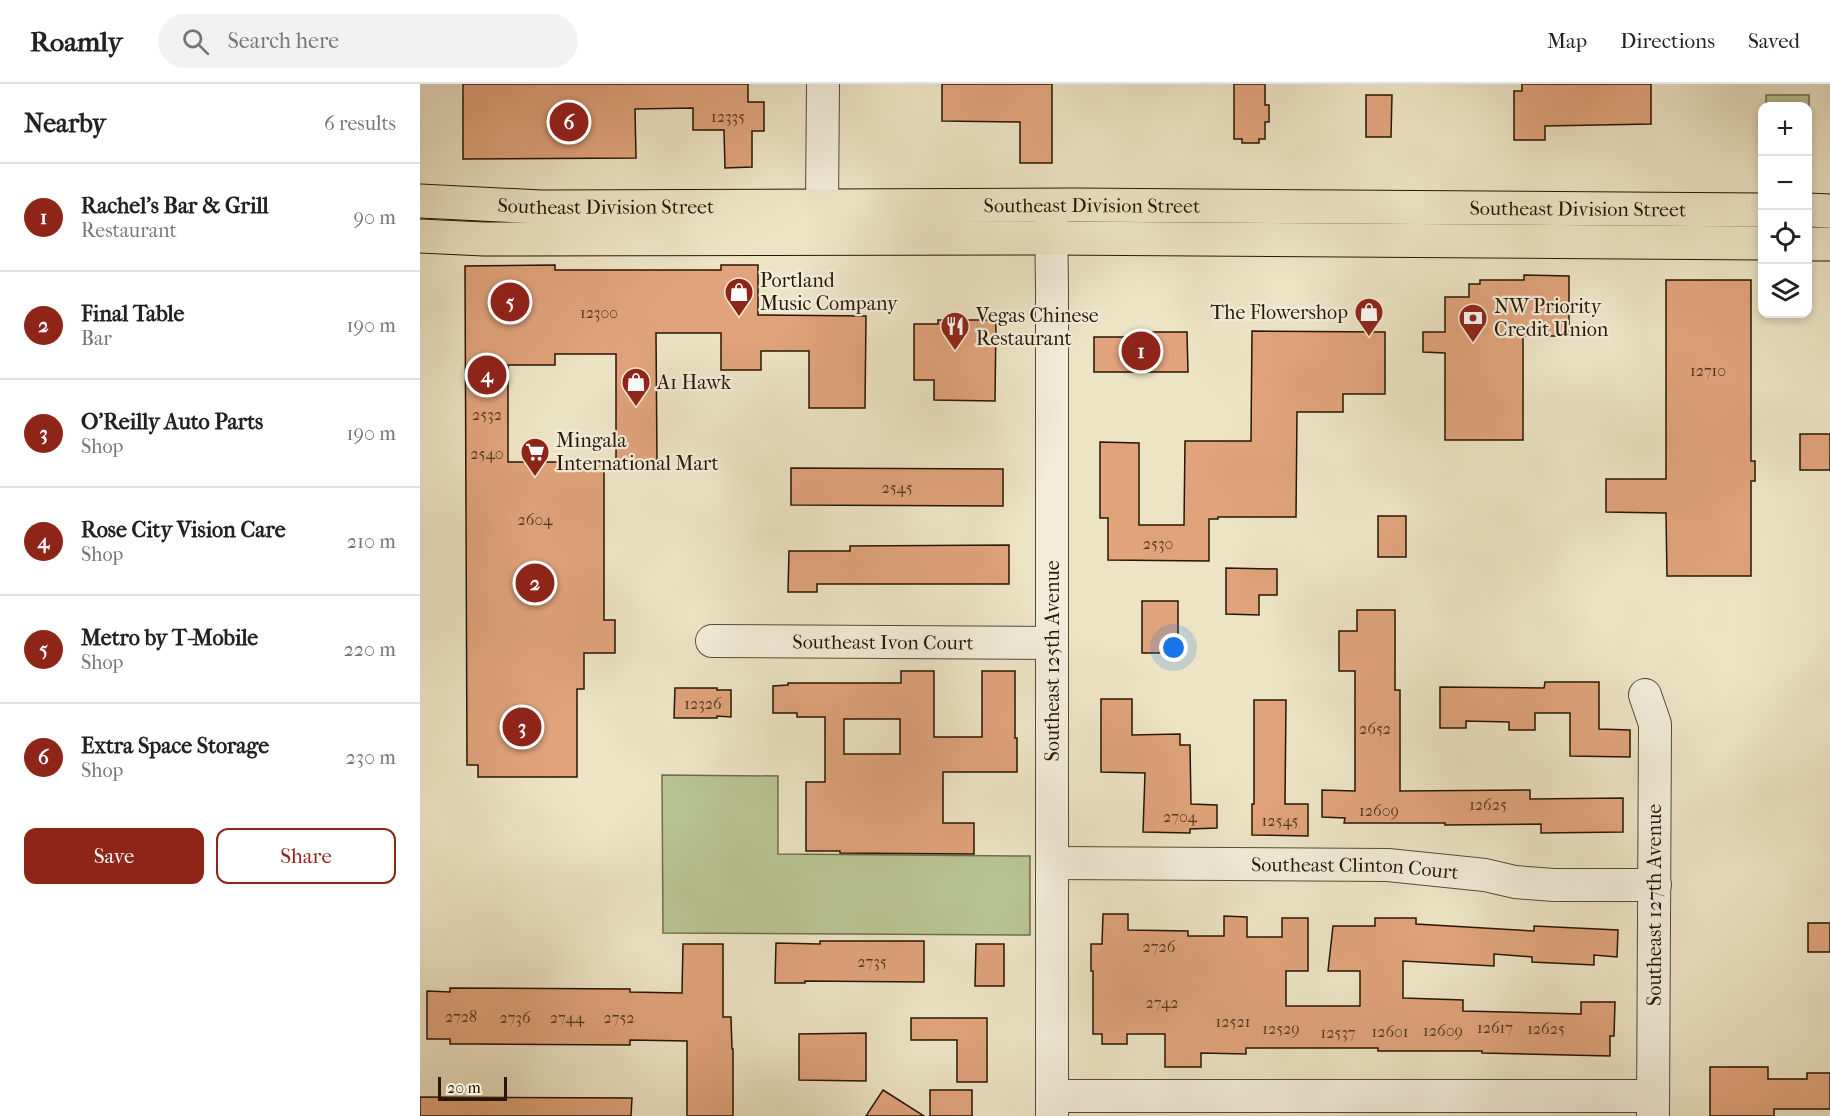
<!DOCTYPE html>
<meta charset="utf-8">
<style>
:root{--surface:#fff;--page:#f2f2f2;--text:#222;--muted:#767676;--line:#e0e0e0;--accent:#8f2418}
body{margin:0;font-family:"IM FELL French Canon",serif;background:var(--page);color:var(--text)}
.controls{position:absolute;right:18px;top:18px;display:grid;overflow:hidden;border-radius:12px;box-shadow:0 3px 9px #0003}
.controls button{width:54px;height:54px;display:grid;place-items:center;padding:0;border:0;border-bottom:2px solid var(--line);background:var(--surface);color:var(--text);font:30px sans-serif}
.scale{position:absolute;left:18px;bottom:15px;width:69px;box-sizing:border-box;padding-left:6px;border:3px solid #271600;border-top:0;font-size:16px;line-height:21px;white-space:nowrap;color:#271600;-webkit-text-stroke:4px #f3edda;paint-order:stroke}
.you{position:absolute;left:754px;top:564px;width:21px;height:21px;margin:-15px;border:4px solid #fff;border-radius:50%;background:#1a73e8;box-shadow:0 0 0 9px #1a73e833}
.badge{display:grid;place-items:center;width:39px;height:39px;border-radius:50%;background:var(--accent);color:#fff;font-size:20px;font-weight:700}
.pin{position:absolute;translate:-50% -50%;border:3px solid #fff;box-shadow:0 2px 6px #0006}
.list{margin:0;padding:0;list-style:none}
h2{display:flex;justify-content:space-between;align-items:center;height:78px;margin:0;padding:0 24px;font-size:26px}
h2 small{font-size:20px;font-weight:400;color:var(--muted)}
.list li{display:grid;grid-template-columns:39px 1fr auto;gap:18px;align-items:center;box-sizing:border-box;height:108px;padding:0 24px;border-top:2px solid var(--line)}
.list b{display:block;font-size:22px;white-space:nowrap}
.list p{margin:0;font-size:20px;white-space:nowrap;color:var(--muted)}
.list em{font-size:20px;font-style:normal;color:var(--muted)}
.actions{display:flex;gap:12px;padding:18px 24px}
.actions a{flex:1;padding:14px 0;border:2px solid var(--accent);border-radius:12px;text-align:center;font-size:21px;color:var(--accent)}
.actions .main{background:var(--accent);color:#fff}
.icon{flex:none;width:33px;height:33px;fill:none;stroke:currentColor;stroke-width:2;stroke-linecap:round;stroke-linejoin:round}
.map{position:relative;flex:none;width:1410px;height:1032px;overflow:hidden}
header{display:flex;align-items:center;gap:36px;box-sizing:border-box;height:84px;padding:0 30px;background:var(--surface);border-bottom:2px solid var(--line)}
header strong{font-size:28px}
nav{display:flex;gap:33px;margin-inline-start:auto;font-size:21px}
.search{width:420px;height:54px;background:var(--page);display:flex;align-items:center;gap:15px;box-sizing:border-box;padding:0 21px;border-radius:33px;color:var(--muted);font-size:22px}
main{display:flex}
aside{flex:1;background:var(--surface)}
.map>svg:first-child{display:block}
.green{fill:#b9c494;stroke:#706d4a;stroke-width:1.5}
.building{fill:#e0a37c;stroke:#271600;stroke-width:1.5;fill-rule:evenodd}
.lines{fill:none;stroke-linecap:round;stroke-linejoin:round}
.minor-casing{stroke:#584a32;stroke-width:34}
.major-casing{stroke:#271600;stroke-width:35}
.minor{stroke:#f3edda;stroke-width:32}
.major{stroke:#ede4c6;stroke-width:33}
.labels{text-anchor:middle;stroke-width:4.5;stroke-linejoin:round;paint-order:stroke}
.number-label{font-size:16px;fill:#55391f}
.street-label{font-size:20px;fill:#271600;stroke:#f3edda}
.poi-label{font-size:20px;fill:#271600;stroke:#f3edda;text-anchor:start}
</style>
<header>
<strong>Roamly</strong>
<div class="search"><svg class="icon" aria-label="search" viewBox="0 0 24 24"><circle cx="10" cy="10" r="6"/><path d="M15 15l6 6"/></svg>Search here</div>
<nav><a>Map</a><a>Directions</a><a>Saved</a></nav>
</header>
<main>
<aside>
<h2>Nearby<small>6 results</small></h2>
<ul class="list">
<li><span class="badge">1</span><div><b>Rachel's Bar &amp; Grill</b><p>Restaurant</p></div><em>90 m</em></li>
<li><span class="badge">2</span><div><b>Final Table</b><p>Bar</p></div><em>190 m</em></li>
<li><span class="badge">3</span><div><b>O'Reilly Auto Parts</b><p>Shop</p></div><em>190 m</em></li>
<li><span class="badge">4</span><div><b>Rose City Vision Care</b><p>Shop</p></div><em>210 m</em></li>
<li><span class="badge">5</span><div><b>Metro by T-Mobile</b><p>Shop</p></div><em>220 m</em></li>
<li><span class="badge">6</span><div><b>Extra Space Storage</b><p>Shop</p></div><em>230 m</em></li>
</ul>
<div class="actions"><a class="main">Save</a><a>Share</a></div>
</aside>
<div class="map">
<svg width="1410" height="1032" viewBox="0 0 1410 1032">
<rect width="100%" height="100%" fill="#ede4c6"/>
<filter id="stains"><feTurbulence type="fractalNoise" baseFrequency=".00333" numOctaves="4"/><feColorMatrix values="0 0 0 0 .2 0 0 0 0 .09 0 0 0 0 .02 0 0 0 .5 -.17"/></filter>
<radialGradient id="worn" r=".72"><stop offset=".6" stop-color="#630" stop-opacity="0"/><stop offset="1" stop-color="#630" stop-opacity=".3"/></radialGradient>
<g class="green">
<polygon points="1346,11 1389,11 1389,89 1388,89 1388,22 1346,22"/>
<polygon points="242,691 358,692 358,770 610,772 610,851 243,849"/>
</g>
<g class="building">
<polygon points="43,0 328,0 328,18 344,18 344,47 332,47 332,83 305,84 304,46 273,46 273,24 215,25 216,74 43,75"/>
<polygon points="522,0 632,0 632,79 600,79 600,38 522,37"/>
<polygon points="814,0 845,0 845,21 849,21 849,38 845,38 845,55 839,55 839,59 822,59 822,55 814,55"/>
<polygon points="1102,0 1231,0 1231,40 1125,42 1125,56 1094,56 1094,7 1102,7"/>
<polygon points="946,11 972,11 971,53 946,53"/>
<polygon points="135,181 135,186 301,186 301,181 338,181 338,231 446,232 445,324 389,324 389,267 341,267 341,286 301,286 301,249 236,249 237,378 196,378 196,270 135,270 135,281 88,281 88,378 184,378 184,536 195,536 195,569 164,569 164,605 157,605 157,693 58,693 58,681 47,681 45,182"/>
<polygon points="1104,191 1149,192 1149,252 1103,252 1103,356 1025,356 1025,269 1003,268 1003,248 1025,248 1025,213 1049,213 1049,200 1060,200 1060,196 1104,196"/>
<polygon points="1246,196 1331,196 1331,377 1335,377 1335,397 1331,397 1331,492 1247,492 1246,429 1186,428 1186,395 1246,395"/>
<polygon points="518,236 576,236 575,317 514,316 514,296 494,296 494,240 518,240"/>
<polygon points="832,247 965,248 965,310 923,310 923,328 877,328 876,433 798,433 798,435 789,435 789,477 688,476 688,434 680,434 680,358 719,359 719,441 764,441 765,357 831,357"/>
<polygon points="718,248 767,248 768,288 674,288 674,253 718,253"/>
<rect x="1380" y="350" width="30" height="36"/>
<polygon points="371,384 583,385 583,422 371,421"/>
<rect x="958" y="432" width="28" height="41"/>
<polygon points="589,461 589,500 397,500 397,508 368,508 369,467 430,467 430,462"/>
<polygon points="806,484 857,485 857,511 839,511 839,531 806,530"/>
<rect x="722" y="517" width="36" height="52"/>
<polygon points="937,526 975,526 975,606 980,606 980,707 1110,706 1110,715 1203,714 1203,748 1121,749 1121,740 1025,741 1025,739 924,739 925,734 902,733 902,706 935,707 935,587 919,587 919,547 937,547"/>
<path d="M481,587h33v66h48v-66h33v67h2v34h-74v51h31v31l-134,-1v-2h-34v-69h19v-65h-28v-4h-24v-27l15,-1v-2h113zM424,635h56v35h-56z"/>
<polygon points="1125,598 1179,598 1179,645 1210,646 1210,673 1150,672 1150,629 1115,629 1115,646 1089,646 1089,638 1046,637 1046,644 1020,644 1020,603 1124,604"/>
<polygon points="255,604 297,604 297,606 311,606 311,633 297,632 297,634 254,634"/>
<polygon points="681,615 712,615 712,651 760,650 760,661 770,661 771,720 797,721 797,744 770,745 770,749 723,748 725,689 681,688"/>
<polygon points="834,616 866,616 865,720 888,720 888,752 832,751 832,720 834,720"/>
<polygon points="683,830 708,830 708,846 768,847 768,852 804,852 804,832 827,833 827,853 862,853 862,834 888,834 888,887 866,887 866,922 940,922 940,887 908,887 913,842 955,842 955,834 996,834 996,840 1114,847 1114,842 1198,846 1197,873 1174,871 1174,881 1112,878 1112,873 1074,870 1074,882 983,877 983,914 1043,916 1043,927 1161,930 1161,918 1195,918 1194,952 1190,952 1190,972 1062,969 1062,967 958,967 958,964 826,964 826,970 781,969 781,983 745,983 745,950 707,950 707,960 682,960 682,950 673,950 673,887 671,887 671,860 682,860"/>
<rect x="1388" y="839" width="22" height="29"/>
<polygon points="400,857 504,857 504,898 385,897 385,899 355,899 356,859 400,860"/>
<polygon points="263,860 303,860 303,933 311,933 312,965 313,965 313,1032 267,1032 267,957 210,956 210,961 53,960 30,960 30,955 7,955 7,907 30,908 30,904 210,905 210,908 262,909"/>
<polygon points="556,860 584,860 584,902 555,902"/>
<polygon points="491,934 567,934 567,998 537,998 537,956 491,956"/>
<polygon points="446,949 446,997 379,996 379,950"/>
<polygon points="1290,983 1348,983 1348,995 1387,995 1387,989 1410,989 1410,1025 1354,1025 1354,1032 1290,1032"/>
<polygon points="463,1006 504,1032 446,1032"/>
<rect x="510" y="1006" width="42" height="26"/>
<polygon points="0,1013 212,1014 211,1032 0,1032"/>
</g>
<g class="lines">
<g class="minor-casing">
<g id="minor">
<polyline points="402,122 403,0"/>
<polyline points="631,127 632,204 632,1032"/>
<path id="s1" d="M292,557l340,2"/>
<polyline points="1225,611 1235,640 1233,1032"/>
<path id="s2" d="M632,779l336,2 97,10 30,7 39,3h101"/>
<polyline points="632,1012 1233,1012"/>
</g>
</g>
<g class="major-casing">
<g id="major">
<path id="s3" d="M0,117l121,6 534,-2 687,5"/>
<polyline points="1388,126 1410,127"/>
<polyline points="0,152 64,155 631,154 1342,159"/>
<polyline points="1388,160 1410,160"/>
</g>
</g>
<use href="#minor" class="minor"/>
<use href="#major" class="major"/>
</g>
<defs>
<g id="shop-pin" transform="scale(1.5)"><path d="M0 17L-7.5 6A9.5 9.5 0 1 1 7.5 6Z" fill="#8f2418" stroke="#f3edda"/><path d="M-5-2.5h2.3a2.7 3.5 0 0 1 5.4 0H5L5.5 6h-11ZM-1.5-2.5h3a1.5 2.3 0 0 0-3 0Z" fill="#fff"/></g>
<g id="bank-pin" transform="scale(1.5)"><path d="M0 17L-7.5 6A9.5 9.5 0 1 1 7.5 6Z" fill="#8f2418" stroke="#f3edda"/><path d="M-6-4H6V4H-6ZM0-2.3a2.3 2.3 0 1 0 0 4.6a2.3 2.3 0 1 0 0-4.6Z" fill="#fff"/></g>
<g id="restaurant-pin" transform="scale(1.5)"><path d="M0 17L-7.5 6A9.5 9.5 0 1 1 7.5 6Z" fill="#8f2418" stroke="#f3edda"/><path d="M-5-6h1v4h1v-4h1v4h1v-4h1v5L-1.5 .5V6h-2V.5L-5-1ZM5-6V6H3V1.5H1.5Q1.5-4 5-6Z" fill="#fff"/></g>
<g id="supermarket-pin" transform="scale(1.5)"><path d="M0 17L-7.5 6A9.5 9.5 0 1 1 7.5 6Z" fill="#8f2418" stroke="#f3edda"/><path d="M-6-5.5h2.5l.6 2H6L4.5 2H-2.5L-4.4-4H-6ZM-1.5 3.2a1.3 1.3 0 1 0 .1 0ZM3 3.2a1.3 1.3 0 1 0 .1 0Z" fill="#fff"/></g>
</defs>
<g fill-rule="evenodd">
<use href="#shop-pin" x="319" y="208"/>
<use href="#shop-pin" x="949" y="228"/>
<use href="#bank-pin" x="1053" y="234"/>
<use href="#restaurant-pin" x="535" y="242"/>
<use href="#shop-pin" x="216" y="298"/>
<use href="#supermarket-pin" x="115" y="368"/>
</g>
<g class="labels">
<g class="number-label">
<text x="308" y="38">12335</text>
<text x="179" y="234">12300</text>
<text x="1288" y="292">12710</text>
<text x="67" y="336">2532</text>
<text x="67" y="375">2540</text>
<text x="477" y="409">2545</text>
<text x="115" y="441">2604</text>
<text x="738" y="465">2530</text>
<text x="283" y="625">12326</text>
<text x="955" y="650">2652</text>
<text x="1068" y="726">12625</text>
<text x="959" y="732">12609</text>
<text x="760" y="738">2704</text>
<text x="860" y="742">12545</text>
<text x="739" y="868">2726</text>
<text x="452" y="883">2735</text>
<text x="742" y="924">2742</text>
<text x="41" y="938">2728</text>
<text x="95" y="939">2736</text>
<text x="147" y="939">2744</text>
<text x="199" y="939">2752</text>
<text x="813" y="943">12521</text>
<text x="1075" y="949">12617</text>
<text x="861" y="950">12529</text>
<text x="1126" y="950">12625</text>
<text x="1023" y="952">12609</text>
<text x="970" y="953">12601</text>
<text x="918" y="954">12537</text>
</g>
<g class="street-label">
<text dy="7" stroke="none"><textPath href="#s3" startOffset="186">Southeast Division Street</textPath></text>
<text dy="7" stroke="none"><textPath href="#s3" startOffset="672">Southeast Division Street</textPath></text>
<text dy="7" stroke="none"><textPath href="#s3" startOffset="1158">Southeast Division Street</textPath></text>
<text dy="7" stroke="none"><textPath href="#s1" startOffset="171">Southeast Ivon Court</textPath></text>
<text transform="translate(632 577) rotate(-90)" y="7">Southeast 125th Avenue</text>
<text dy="7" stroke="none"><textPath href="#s2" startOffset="303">Southeast Clinton Court</textPath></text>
<text transform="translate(1234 821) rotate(-90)" y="7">Southeast 127th Avenue</text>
</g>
<g class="poi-label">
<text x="340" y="203">Portland<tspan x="340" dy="23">Music Company</tspan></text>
<text x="1074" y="229">NW Priority<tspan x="1074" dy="23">Credit Union</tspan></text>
<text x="928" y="235" text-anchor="end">The Flowershop</text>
<text x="556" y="238">Vegas Chinese<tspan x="556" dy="23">Restaurant</tspan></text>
<text x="237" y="305">A1 Hawk</text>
<text x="136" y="363">Mingala<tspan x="136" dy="23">International Mart</tspan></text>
</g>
</g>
<rect width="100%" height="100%" filter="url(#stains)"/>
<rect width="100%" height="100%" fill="url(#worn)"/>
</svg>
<div class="controls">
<button>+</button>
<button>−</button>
<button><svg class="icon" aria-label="locate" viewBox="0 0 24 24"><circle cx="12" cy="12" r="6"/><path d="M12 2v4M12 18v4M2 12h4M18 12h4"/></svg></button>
<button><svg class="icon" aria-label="layers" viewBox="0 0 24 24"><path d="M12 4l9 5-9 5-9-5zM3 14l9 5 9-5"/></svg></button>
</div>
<div class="scale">20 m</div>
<div class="you"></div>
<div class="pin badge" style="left:721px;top:267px">1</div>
<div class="pin badge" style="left:115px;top:499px">2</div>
<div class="pin badge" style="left:102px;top:643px">3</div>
<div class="pin badge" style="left:67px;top:291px">4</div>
<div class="pin badge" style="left:90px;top:218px">5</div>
<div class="pin badge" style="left:149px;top:38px">6</div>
</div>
</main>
